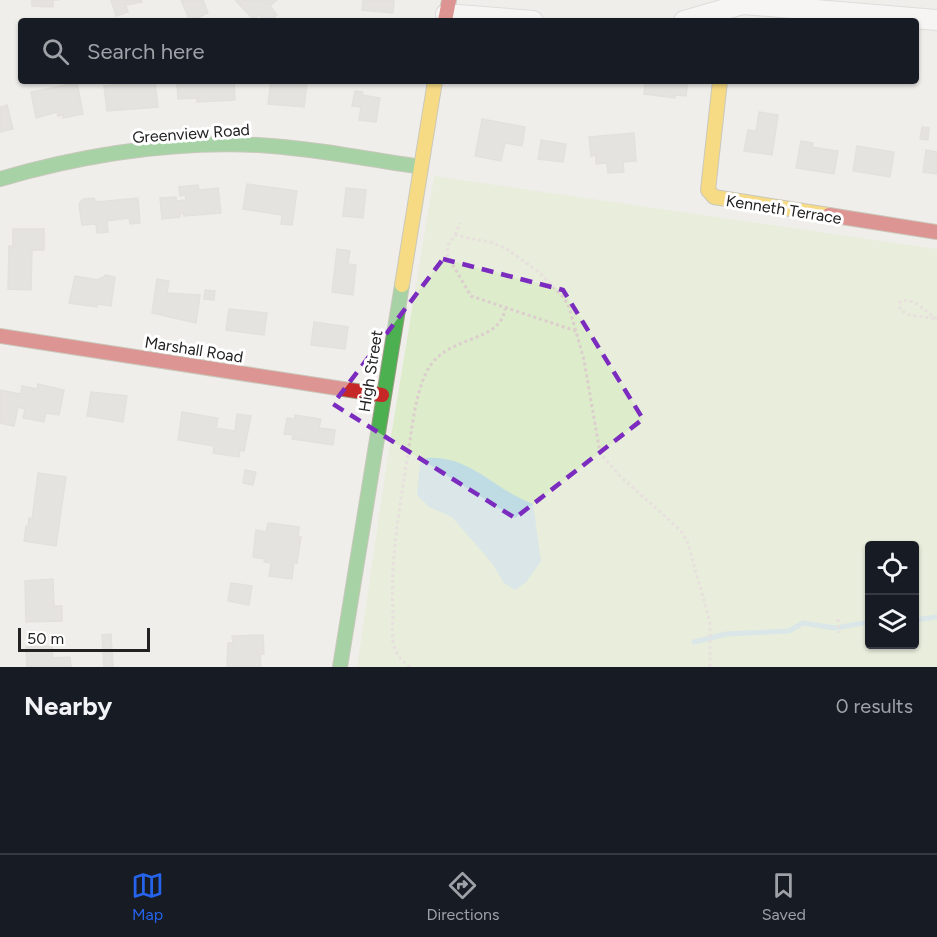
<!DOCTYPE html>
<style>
:root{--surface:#171b24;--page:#242831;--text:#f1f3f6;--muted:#9ea1a6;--line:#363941;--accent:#2563eb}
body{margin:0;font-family:Figtree,sans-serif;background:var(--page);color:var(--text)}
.controls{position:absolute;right:18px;bottom:18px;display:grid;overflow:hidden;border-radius:6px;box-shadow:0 2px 4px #0004}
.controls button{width:54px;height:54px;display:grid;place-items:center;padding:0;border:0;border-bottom:2px solid var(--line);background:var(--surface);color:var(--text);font:30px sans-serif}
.scale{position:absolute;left:18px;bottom:15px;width:132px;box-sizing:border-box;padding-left:6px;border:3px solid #222;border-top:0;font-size:16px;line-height:21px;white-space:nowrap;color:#222;-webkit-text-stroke:4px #fff;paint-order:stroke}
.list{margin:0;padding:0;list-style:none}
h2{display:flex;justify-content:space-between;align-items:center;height:78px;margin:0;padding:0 24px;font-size:26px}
h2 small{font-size:20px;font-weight:400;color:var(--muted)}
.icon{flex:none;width:33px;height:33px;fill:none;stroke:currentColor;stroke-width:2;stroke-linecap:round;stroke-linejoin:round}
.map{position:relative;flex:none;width:937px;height:667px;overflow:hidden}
.search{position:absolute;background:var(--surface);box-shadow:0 2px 4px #0004;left:18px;right:18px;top:18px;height:66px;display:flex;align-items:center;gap:15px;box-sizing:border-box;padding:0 21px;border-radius:6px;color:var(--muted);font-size:22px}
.sheet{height:186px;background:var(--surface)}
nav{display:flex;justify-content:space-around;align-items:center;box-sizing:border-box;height:84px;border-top:2px solid var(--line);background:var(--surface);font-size:16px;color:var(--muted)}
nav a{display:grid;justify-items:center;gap:3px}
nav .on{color:var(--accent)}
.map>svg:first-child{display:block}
.grass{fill:#ddeccb;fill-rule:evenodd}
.water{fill:#bfdbe3}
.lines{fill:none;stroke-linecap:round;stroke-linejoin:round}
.stream{stroke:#bfdbe3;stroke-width:5}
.building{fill:#d7d4d2;stroke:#d3d0cc;stroke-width:1.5}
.street-casing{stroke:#c9c8c7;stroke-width:22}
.fast-casing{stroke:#999a82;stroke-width:16}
.slow-casing{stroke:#999a82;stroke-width:16}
.jam-casing{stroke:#999a82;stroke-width:16}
.path{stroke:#dccecd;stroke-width:3;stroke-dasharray:3 3;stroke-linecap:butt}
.street{stroke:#fdfcfc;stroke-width:20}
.fast{stroke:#4caf50;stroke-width:14}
.slow{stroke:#ffc107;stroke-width:14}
.jam{stroke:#c62828;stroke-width:14}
.marked{fill:none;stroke:#7b2cbf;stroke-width:4.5;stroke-dasharray:12 8;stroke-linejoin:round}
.labels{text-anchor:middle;stroke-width:6;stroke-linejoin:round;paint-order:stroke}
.street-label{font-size:16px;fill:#222;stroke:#fff}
</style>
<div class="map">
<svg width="937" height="667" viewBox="0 0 937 667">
<rect width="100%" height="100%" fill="#f0eeeb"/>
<path class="grass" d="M434,176l503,73v418h-580l31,-212zM870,546h44v98h-44z"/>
<path class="water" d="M427,458c43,-3 69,33 106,46l8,57 -15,21 -11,8 -11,-7 -12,-20 -40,-46 -23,-10 -12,-12 3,-31z"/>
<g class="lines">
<g class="stream">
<polyline points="914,620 937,617"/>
<polyline points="694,642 726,634 789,631 803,623 835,628 870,622"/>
</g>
</g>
<g class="building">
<polygon points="32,0 59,0 53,0 53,7 32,6"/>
<polygon points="111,0 141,0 142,2 126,5 128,12 116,16"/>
<polygon points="181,0 203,0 208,13 190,21"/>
<polygon points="277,0 270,6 277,15 271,21 264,21 259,15 254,20 236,1"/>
<polygon points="363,0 394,0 393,13 362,10"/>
<polygon points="155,81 158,107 107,111 104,86"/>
<polygon points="234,81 235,100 197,102 197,98 178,99 177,83"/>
<polygon points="271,81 307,84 304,107 268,104"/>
<polygon points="645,81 688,81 686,96 675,95 675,98 644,94"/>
<polygon points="77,83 83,114 63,118 63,115 58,116 57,112 36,118 31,92"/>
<polygon points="355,91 363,92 362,95 380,98 376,122 359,120 361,107 352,106"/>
<polygon points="7,105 13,129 0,132 0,107"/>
<polygon points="759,112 778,115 772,155 744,151 748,130 756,131"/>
<polygon points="482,119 525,127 522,146 505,143 501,161 475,156"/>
<polygon points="922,127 929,128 928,140 920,139"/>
<polygon points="634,133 636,161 623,162 624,172 608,173 607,163 596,164 596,155 591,156 589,137"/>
<polygon points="541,140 566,144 563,162 538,159"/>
<polygon points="801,141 813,143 812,147 838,151 834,174 796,168"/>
<polygon points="857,146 894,152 890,177 853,171"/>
<polygon points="926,150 937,152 937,174 923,172"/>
<polygon points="247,184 297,191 292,225 281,224 282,215 243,209"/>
<polygon points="198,185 199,190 218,188 221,213 184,216 184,213 180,214 180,217 162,219 160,198 176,197 176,201 186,200 185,195 180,196 179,187"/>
<polygon points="346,188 366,190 363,218 343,216"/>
<polygon points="93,198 97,202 138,198 140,223 130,224 129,218 107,221 108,232 97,233 96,224 82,225 79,204 83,199"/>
<polygon points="13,229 44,229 44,250 32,250 31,290 8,289 9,246 13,246"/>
<polygon points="337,249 350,251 348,264 356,265 353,295 332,292"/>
<polygon points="106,275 115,277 111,306 97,304 97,307 69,303 75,276 98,280"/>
<polygon points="157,279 169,281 167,293 200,295 196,323 152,313"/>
<polygon points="205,290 215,291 214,300 204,299"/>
<polygon points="229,309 267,313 264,335 226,330"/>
<polygon points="314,322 348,327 345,349 311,345"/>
<polygon points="38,384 64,390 59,415 46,413 44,422 23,418 25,409 18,407 14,426 0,423 0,390 21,394 22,386 37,389"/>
<polygon points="91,392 127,396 123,422 87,416"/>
<polygon points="182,412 218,418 216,428 235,431 237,414 251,416 244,451 240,450 239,457 213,453 214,446 178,440"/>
<polygon points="295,415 321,419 319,428 335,430 333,445 292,439 293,435 284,434 287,418 295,419"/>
<polygon points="245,470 256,472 253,485 243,483"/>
<polygon points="38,473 66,477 56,546 24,541 26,526 28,526 29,518 32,519"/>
<polygon points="268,523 299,527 298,537 301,537 297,563 294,562 292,579 269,576 271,563 264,562 265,559 253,557 256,530 266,532"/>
<polygon points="53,579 54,606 62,606 62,621 26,622 25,581"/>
<polygon points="231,583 252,586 249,605 228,601"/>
<polygon points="111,634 113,667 104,667 102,635"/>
<polygon points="263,635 264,654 260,654 261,667 227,667 228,643 233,643 232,636"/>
<polygon points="52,646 53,658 70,657 71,667 27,667 26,647"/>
</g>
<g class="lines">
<g class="street-casing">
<g id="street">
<polyline points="446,14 533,21"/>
<polyline points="684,21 743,4 937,20"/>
</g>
</g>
<g class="fast-casing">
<g id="fast">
<path d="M0,179c83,-24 171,-38 258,-34 54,3 109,14 163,22"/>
<polyline points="340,667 402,285"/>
</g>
</g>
<g class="slow-casing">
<g id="slow">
<polyline points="720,81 708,190 714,197 829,215"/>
<polyline points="402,285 435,81"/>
</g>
</g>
<g class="jam-casing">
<g id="jam">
<polyline points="445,21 449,0"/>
<polyline points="829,215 937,232"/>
<polyline points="0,336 382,395"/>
</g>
</g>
<g class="path">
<polyline points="455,235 460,223"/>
<polyline points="937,319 914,302 903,300 900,302 900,310 910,315 937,319"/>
<polyline points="576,331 471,296 447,255 448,245 455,235 493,243 507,249 539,272 564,298 569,307 584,360 600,453 620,476 681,531 687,541 710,622 710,667"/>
<polyline points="838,619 839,633"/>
<path d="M410,667c-8,-5 -13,-12 -16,-21 -3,-11 -1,-22 -1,-32 -3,-53 6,-103 14,-154 5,-29 7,-63 20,-89 19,-37 73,-27 78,-62"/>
</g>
<use href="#street" class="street"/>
<use href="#fast" class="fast"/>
<use href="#slow" class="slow"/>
<use href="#jam" class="jam"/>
</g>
<path d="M0 0H937V667H0ZM443,259l120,31 80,129 -128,99 -182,-114z" fill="#f0eeeb" fill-opacity=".55" fill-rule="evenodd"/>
<path class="marked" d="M443,259l120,31 80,129 -128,99 -182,-114z"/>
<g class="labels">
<g class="street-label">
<text transform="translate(191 133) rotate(-4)" y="6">Greenview Road</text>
<text transform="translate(784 209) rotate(9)" y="6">Kenneth Terrace</text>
<text transform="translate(194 349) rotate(9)" y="6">Marshall Road</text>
<text transform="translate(370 371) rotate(-81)" y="6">High Street</text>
</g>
</g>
</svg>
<div class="controls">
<button><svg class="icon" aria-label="locate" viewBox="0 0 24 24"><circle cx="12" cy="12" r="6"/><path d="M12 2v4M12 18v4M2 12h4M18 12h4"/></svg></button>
<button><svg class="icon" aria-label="layers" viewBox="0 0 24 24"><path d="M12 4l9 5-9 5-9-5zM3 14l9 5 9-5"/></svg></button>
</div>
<div class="scale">50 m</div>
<div class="search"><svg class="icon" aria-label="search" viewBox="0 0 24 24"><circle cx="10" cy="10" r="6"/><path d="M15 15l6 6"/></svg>Search here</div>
</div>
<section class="sheet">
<h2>Nearby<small>0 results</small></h2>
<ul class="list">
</ul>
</section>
<nav>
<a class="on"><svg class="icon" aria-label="map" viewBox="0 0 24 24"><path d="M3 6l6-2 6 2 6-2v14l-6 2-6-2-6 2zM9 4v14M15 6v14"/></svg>Map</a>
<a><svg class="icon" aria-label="directions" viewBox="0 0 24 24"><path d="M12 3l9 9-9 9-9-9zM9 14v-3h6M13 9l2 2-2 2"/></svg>Directions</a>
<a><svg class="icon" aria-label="saved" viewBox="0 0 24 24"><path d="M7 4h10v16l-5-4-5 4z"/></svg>Saved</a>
</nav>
